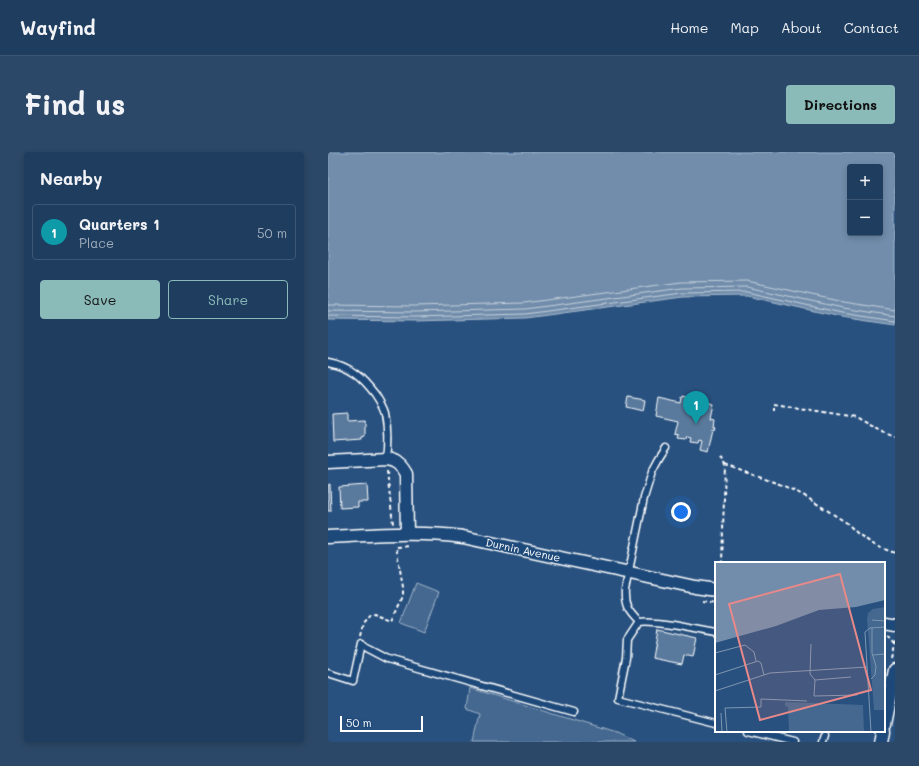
<!DOCTYPE html>
<meta charset="utf-8">
<style>
:root{--surface:#1e3d5f;--page:#2b4868;--text:#f1f3f6;--muted:#a1aebd;--line:#3c5674;--accent:#8bbbb9}
body{margin:0;font-family:Mali,sans-serif;background:var(--page);color:var(--text)}
.controls{position:absolute;right:12px;top:12px;display:grid;overflow:hidden;border-radius:4px;box-shadow:0 2px 6px #0003}
.controls button{width:36px;height:36px;display:grid;place-items:center;padding:0;border:0;border-bottom:1px solid var(--line);background:var(--surface);color:var(--text);font:20px sans-serif}
.scale{position:absolute;left:12px;bottom:10px;width:83px;box-sizing:border-box;padding-left:4px;border:2px solid #fff;border-top:0;font-size:11px;line-height:14px;white-space:nowrap;color:#fff;-webkit-text-stroke:3px #1f4a7a;paint-order:stroke}
.you{position:absolute;left:353px;top:360px;width:14px;height:14px;margin:-10px;border:3px solid #fff;border-radius:50%;background:#1a73e8;box-shadow:0 0 0 6px #1a73e833}
.badge{display:grid;place-items:center;width:26px;height:26px;border-radius:50%;background:var(--accent);color:#fff;font-size:13px;font-weight:700}
.pin{position:absolute;translate:-50% -33px;filter:drop-shadow(0 1px 2px #0008)}
.pin::after{content:'';position:absolute;top:21px;width:14px;height:12px;background:inherit;clip-path:polygon(0 0,100% 0,50% 100%)}
.list{margin:0;padding:0;list-style:none}
h2{display:flex;justify-content:space-between;align-items:center;height:52px;margin:0;padding:0 16px;font-size:17px}
h2 small{font-size:13px;font-weight:400;color:var(--muted)}
.list li{display:grid;grid-template-columns:26px 1fr auto;gap:12px;align-items:center;box-sizing:border-box;height:56px;margin:0 8px 8px;padding:0 8px;border:1px solid var(--line);border-radius:4px}
.list b{display:block;font-size:15px;white-space:nowrap}
.list p{margin:0;font-size:13px;white-space:nowrap;color:var(--muted)}
.list em{font-size:13px;font-style:normal;color:var(--muted)}
.actions{display:flex;gap:8px;padding:12px 16px}
.actions a{flex:1;padding:9px 0;border:1px solid var(--accent);border-radius:4px;text-align:center;font-size:14px;color:var(--accent)}
.actions .main{background:var(--accent);color:#111}
.map{position:relative;flex:none;width:567px;height:590px;overflow:hidden;border-radius:4px}
header{display:flex;align-items:center;gap:24px;box-sizing:border-box;height:56px;padding:0 20px;background:var(--surface);border-bottom:1px solid var(--line)}
header strong{font-size:19px}
nav{display:flex;gap:22px;margin-inline-start:auto;font-size:14px}
.intro{display:flex;align-items:center;justify-content:space-between;box-sizing:border-box;height:96px;padding:0 24px}
h1{margin:0;font-size:28px}
.button{padding:10px 18px;border-radius:4px;background:var(--accent);color:#111;font-size:14px;font-weight:700}
main{display:flex;gap:24px;padding:0 24px}
aside{flex:1;background:var(--surface);border-radius:4px;box-shadow:0 2px 6px #0003}
.map>svg:first-child{display:block}
.green{fill:#446890;stroke:#a2b4c8}
.water{fill:#718dab;stroke:#aabbcd;fill-rule:evenodd}
.lines{fill:none;stroke-linecap:round;stroke-linejoin:round}
.shore{stroke:#c6d1dd;stroke-width:1}
.building{fill:#5a7a9d;stroke:#fff}
.lane-casing{stroke:#fff;stroke-width:9}
.street-casing{stroke:#fff;stroke-width:15}
.path{stroke:#fff;stroke-width:2;stroke-dasharray:4 3;stroke-linecap:butt}
.lane{stroke:#1f4a7a;stroke-width:6}
.street{stroke:#1f4a7a;stroke-width:12}
.labels{text-anchor:middle;stroke-width:3;stroke-linejoin:round;paint-order:stroke}
.street-label{font-size:11px;fill:#fff;stroke:#1f4a7a}
.inset-road{fill:none;stroke:#7e97b2;stroke-width:1}
.view{fill:#e88989;fill-opacity:0.15;stroke:#e88989;stroke-width:2}
.inset-edge{fill:none;stroke:#fff;stroke-width:2}
</style>
<header>
<strong>Wayfind</strong>
<nav><a>Home</a><a>Map</a><a>About</a><a>Contact</a></nav>
</header>
<div class="intro"><h1>Find us</h1><a class="button">Directions</a></div>
<main>
<aside>
<h2>Nearby<small></small></h2>
<ul class="list">
<li><span class="badge" style="background:#0f9aa8">1</span><div><b>Quarters 1</b><p>Place</p></div><em>50 m</em></li>
</ul>
<div class="actions"><a class="main">Save</a><a>Share</a></div>
</aside>
<div class="map">
<svg width="567" height="590" viewBox="0 0 567 590">
<rect width="100%" height="100%" fill="#28517f"/>
<filter id="ink" filterUnits="userSpaceOnUse"><feTurbulence type="fractalNoise" baseFrequency=".025" numOctaves="2"/><feDisplacementMap in="SourceGraphic" scale="8" xChannelSelector="R" yChannelSelector="G"/><feConvolveMatrix kernelMatrix="1 2 1 2 8 2 1 2 1" color-interpolation-filters="sRGB"/></filter>
<g filter="url(#ink)">
<g class="green">
<polygon points="88,431 111,440 96,480 73,471"/>
<polygon points="142,536 287,581 306,590 146,590 152,562 139,557"/>
</g>
<path class="water" d="M0,0h567v173l-54,-8 -94,-21 -64,1 -158,21 -110,3 -87,-1zM522,15h30v66h-30z"/>
<g class="lines">
<g class="shore">
<polyline points="0,153 87,154 196,151 353,130 419,129 516,150 567,158"/>
<polyline points="0,159 87,160 197,157 354,136 419,135 515,156 567,164"/>
<polyline points="0,164 87,165 197,162 354,141 419,140 514,161 567,169"/>
</g>
</g>
<g class="building">
<polygon points="355,244 386,252 383,266 387,267 386,274 388,275 387,278 385,277 380,300 372,298 374,289 371,288 370,291 362,290 363,286 359,285 358,288 350,287 351,283 347,282 350,269 328,264 331,246 353,251 354,245 355,245"/>
<polygon points="300,245 317,248 315,259 298,255"/>
<polygon points="19,261 19,269 37,268 37,285 34,286 34,288 5,290 4,262"/>
<polygon points="2,332 3,359 0,359 0,333"/>
<polygon points="39,333 40,350 30,350 30,355 12,356 11,335"/>
<polygon points="329,477 369,486 365,505 356,503 354,512 324,506"/>
</g>
<g class="lines">
<g class="lane-casing">
<g id="lane">
<path d="M0,210c22,4 34,15 47,32 4,6 8,12 10,19 3,15 3,30 1,46"/>
<path d="M311,470c-11,-11 -15,-17 -14,-32l19,-92 8,-26 7,-13 7,-11"/>
<path d="M388,480c-20,-3 -59,-13 -77,-10l-12,18 -1,18 -8,40 98,25"/>
<polyline points="0,521 25,529 33,492 38,496 59,507 246,560"/>
<polyline points="420,579 465,590"/>
<polyline points="495,590 497,584"/>
</g>
</g>
<g class="street-casing">
<g id="street">
<path d="M0,310l58,-3c10,1 15,6 20,15l1,59"/>
<path d="M0,385c46,-2 89,-6 135,0l232,50 21,3"/>
<polyline points="556,471 567,473"/>
<polyline points="556,572 567,518"/>
<polyline points="553,590 555,579"/>
</g>
</g>
<g class="path">
<polyline points="446,259 446,252 527,265 552,279 567,285"/>
<polyline points="392,305 397,313 394,411"/>
<polyline points="397,313 454,333 475,343 519,371 530,382 548,394 567,401"/>
<polyline points="59,319 65,372"/>
<polyline points="69,395 83,394"/>
<polyline points="374,449 388,451"/>
<polyline points="559,484 566,492"/>
<polyline points="32,485 35,472 42,463 47,462 64,469 75,444 75,435 68,394"/>
<polyline points="563,507 567,489"/>
</g>
<use href="#lane" class="lane"/>
<use href="#street" class="street"/>
</g>
</g>
<g class="labels">
<g class="street-label">
<text transform="translate(195 398) rotate(12)" y="4">Durnin Avenue</text>
</g>
</g>
<g transform="translate(387 410)">
<rect width="170" height="170" fill="#28517f"/>
<path d="M170,45v103h-11l-7,-91 1,-6 5,-4zM70,140l78,3 1,27h-75l-1,-25 -3,-1z" fill="#446890"/>
<path d="M0,0h170v38l-29,7 -37,3 -43,16 -61,17z" fill="#718dab"/>
<path class="inset-road" d="M157,58l13,1M96,82l-1,30 5,6M0,91l30,-8 9,7 2,9M158,93l12,-1M0,113l43,-14 3,2 3,12M136,115l-36,3 -1,16 43,-1v-2M156,117l4,-4 1,-9 -4,-13v-25M0,129l55,-18 97,-6M6,151l1,19M12,170l-2,-24 36,-1v-8l46,2M156,170l-6,-100 5,-4 15,-1"/>
<path class="view" d="M125,12l31,116 -111,30 -31,-116z"/>
<rect width="170" height="170" class="inset-edge"/>
</g>
</svg>
<div class="controls">
<button>+</button>
<button>−</button>
</div>
<div class="scale">50 m</div>
<div class="you"></div>
<div class="pin badge" style="left:368px;top:272px;background:#0f9aa8">1</div>
</div>
</main>
